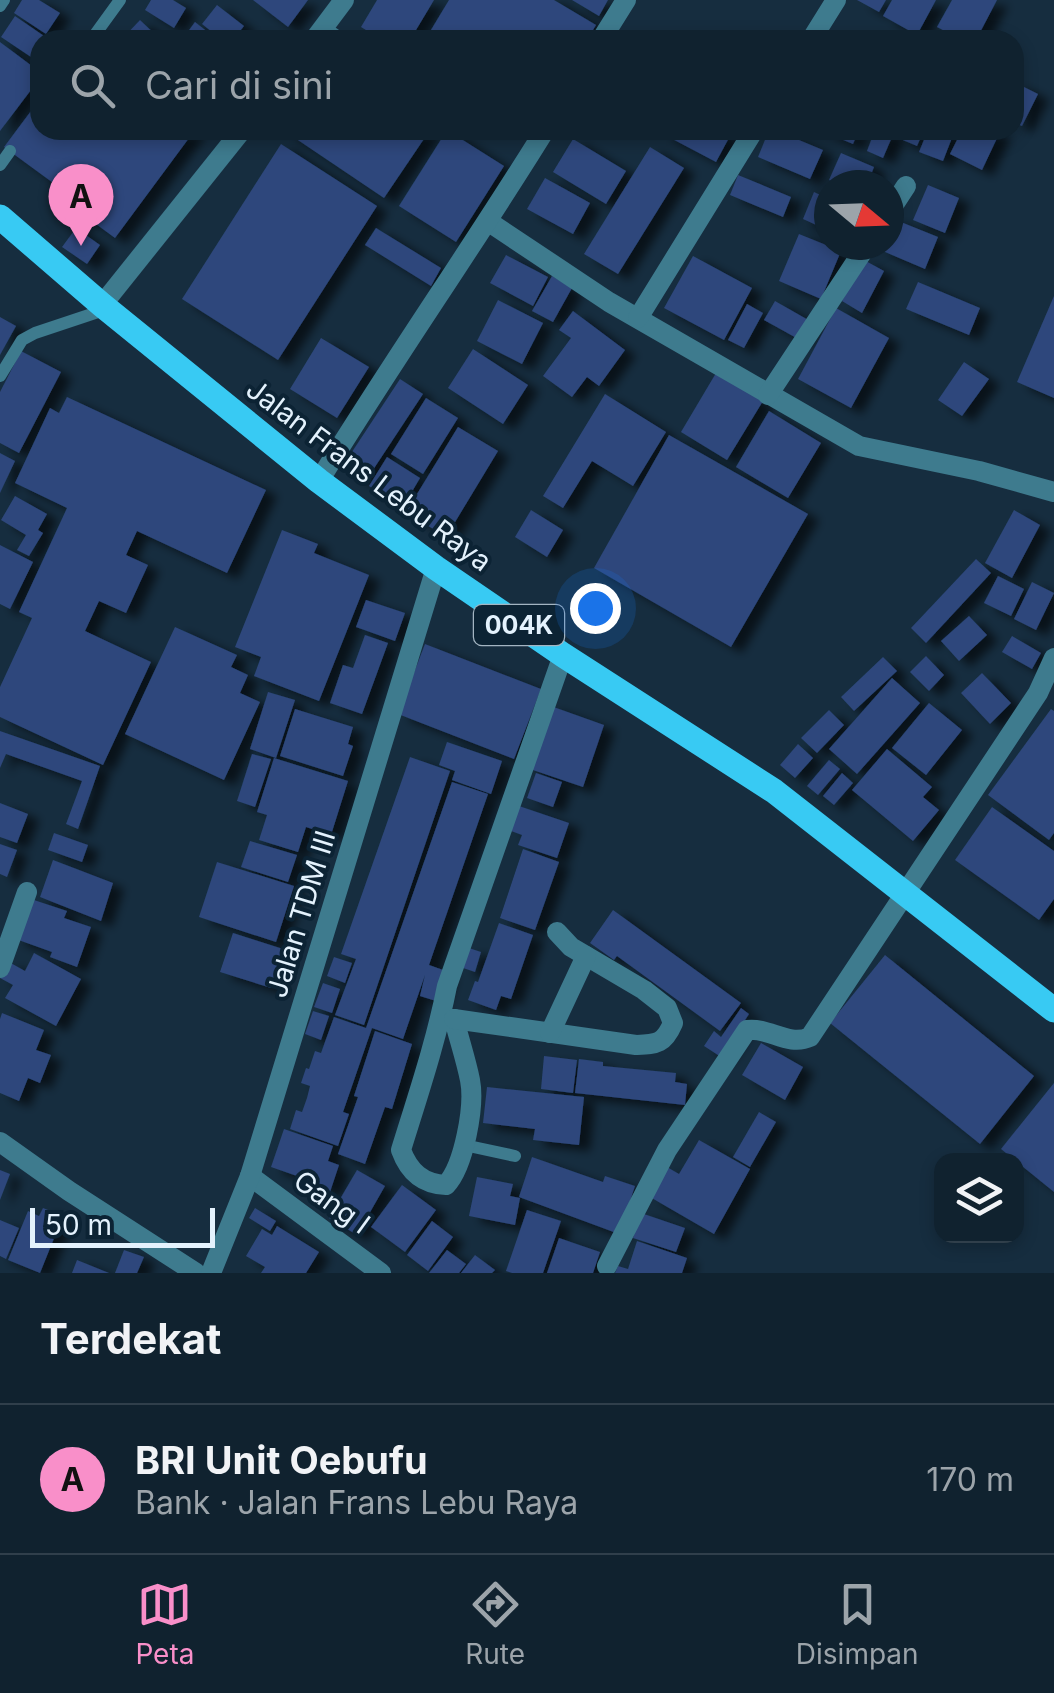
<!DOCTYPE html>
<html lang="id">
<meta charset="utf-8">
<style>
:root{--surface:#10222f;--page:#1e2f3b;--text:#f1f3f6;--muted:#9ca4aa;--line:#303f4b;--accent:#f98fc9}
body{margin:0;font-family:Inter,sans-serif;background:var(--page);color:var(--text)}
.controls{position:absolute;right:30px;bottom:30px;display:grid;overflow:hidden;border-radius:20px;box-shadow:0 5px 15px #0003}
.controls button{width:90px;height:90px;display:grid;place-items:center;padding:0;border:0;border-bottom:2px solid var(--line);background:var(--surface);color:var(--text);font:50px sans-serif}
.compass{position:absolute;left:814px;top:170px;width:90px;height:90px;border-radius:50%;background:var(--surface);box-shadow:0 5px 15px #0003;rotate:109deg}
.scale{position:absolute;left:30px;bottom:25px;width:185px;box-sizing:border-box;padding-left:10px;border:5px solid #e4f2fd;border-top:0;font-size:28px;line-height:35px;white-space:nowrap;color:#e4f2fd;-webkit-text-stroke:8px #0c2334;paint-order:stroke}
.you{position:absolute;left:595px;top:608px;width:35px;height:35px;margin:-25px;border:8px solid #fff;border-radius:50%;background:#1a73e8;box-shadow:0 0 0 15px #1a73e833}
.badge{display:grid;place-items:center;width:65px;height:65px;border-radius:50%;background:var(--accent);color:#111;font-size:32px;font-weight:700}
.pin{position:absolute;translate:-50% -82px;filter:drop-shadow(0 2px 5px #0008)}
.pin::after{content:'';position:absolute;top:52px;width:35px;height:30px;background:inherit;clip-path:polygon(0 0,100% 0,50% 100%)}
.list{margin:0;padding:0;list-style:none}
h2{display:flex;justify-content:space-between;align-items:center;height:130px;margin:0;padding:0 40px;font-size:42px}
h2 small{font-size:32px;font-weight:400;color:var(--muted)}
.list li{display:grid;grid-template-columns:65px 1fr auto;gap:30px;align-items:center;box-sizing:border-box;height:150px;padding:0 40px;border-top:2px solid var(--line)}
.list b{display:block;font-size:38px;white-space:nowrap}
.list p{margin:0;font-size:32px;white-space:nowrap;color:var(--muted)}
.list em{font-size:32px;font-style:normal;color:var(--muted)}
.icon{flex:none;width:55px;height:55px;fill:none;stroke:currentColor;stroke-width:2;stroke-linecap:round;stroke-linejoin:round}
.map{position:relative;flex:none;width:1054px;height:1273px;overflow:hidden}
.search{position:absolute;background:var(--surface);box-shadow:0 5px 15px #0003;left:30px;right:30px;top:30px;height:110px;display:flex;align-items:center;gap:25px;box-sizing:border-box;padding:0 35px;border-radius:30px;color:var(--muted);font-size:38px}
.sheet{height:280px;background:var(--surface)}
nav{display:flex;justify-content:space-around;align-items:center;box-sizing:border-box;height:140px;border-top:2px solid var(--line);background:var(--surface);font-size:28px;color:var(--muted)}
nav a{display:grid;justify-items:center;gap:5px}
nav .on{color:var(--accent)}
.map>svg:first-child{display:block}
.building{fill:#2d477b;filter:url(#shadow)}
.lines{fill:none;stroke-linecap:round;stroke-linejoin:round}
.service{stroke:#3e7b8e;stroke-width:12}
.minor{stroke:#3e7b8e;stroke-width:20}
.primary{stroke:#38caf3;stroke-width:25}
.labels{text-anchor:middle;stroke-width:8;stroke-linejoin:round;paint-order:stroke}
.shield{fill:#0c2334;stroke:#a3b4c1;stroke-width:2.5}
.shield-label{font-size:25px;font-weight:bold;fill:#e4f2fd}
.street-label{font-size:28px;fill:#e4f2fd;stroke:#0c2334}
</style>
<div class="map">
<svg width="1054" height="1273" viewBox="0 0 1054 1273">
<defs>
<filter id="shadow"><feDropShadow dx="11" dy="6" stdDeviation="5" flood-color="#0009"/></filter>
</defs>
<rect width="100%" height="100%" fill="#162d3f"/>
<g class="building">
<polygon points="22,0 39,0 60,13 46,34 14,13"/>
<polygon points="151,0 173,0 186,8 174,28 145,10"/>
<polygon points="253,0 308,0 288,27"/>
<polygon points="377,0 434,0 410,40 382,40 361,27"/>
<polygon points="449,0 554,0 596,25 587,40 425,40"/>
<polygon points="572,0 608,0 599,16"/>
<polygon points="857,0 886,0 879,12"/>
<polygon points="892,0 936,0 917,35 883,16"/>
<polygon points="952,0 997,0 976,40 962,40 937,27"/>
<polygon points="217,5 244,26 233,40 222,40 202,24"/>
<polygon points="15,16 44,36 31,57 1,37"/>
<polygon points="140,20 161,40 121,40"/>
<polygon points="195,22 218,40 188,40 184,37"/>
<polygon points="0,42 40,72 40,78 0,131"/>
<polygon points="1014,82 1038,94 1022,126 1014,123"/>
<polygon points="40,99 40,130 195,130 115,238 55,194 60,188 4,147"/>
<polygon points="283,130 430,130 384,198"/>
<polygon points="447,130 504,166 456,242 399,206"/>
<polygon points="663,130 718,130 730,136 716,162 661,133"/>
<polygon points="769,130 775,130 823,150 810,179 758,157"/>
<polygon points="819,130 859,130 853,144"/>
<polygon points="875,130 895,130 883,158 867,151"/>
<polygon points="901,130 924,130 917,146 898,138"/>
<polygon points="928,130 955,130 943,161 919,152"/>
<polygon points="962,130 992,130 999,134 982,170 950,154"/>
<polygon points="573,139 626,171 606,204 553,172"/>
<polygon points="281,144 377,206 278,360 182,299"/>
<polygon points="650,147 684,168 618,274 584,254"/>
<polygon points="841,153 874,167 867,185 843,185 829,180"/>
<polygon points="738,175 791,197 783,217 730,195"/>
<polygon points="545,178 590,203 573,234 527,209"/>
<polygon points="928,185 959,198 945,233 913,220"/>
<polygon points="814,192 829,199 829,220 825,229 803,219"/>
<polygon points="891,218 938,237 925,269 878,249 879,245 889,245"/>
<polygon points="76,228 100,245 87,264 62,247"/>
<polygon points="376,228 441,268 431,286 365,245"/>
<polygon points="799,234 841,251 821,299 779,281"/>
<polygon points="506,255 548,277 533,306 490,283"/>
<polygon points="693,256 752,288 724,340 664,308"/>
<polygon points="864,260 884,271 862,313 842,301"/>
<polygon points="552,276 572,288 553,322 532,311"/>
<polygon points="918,282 980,308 969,335 906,309"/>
<polygon points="1054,296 1054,398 1017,382"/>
<polygon points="498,300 543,323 522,364 477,341"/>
<polygon points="775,301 810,321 800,340 764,320"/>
<polygon points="747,304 763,313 744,348 728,340"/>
<polygon points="836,308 889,338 851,408 798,379"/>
<polygon points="573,311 625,350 599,386 587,377 572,397 543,376 571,338 559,330"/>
<polygon points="0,317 16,326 0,355"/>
<polygon points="321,338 369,367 337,418 290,389"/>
<polygon points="473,349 528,385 503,424 448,388"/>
<polygon points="21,351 61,372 19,453 0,443 0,392"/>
<polygon points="964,362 989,379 962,416 938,400"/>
<polygon points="716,373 763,401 727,460 681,432"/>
<polygon points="400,379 423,394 365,482 342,467"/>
<polygon points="605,394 666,432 633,486 592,461 563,508 543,496"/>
<polygon points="67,397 266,490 227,573 137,531 126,555 148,565 126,613 99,601 85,631 151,662 103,765 0,717 0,687 32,618 19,612 67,508 15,483 50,408 59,413"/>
<polygon points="426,398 458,418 423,474 391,454"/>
<polygon points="769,411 821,443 788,498 736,467"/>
<polygon points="458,427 498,451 446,537 406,512"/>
<polygon points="669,435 808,514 731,647 594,568"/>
<polygon points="0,453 15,461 0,493"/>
<polygon points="387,457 420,478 403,507 369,486"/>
<polygon points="15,496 47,514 38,530 43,533 29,556 17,550 26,535 1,520"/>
<polygon points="531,510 563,530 547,557 515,537"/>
<polygon points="1014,510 1040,525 1012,578 985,563"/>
<polygon points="282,530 318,544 314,553 369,575 319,701 254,676 261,657 235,647"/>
<polygon points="0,545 33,562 10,609 0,604"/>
<polygon points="976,559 991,573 926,643 911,628"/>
<polygon points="998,576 1024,589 1011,616 984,603"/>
<polygon points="1032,582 1054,593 1036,630 1014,619"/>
<polygon points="366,600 405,613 395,641 356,627"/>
<polygon points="969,616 987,635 959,661 941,641"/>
<polygon points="175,627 237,655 231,667 248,675 240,693 260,702 224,780 125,734"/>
<polygon points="365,635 388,643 362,714 330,703 343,665 353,668"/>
<polygon points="1012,636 1041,653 1032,669 1002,652"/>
<polygon points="425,644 541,689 514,759 398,714"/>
<polygon points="926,656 944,675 929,691 910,672"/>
<polygon points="883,657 897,671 854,711 841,697"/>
<polygon points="982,673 1011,703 990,724 961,693"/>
<polygon points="892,678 920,703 857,774 829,749"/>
<polygon points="268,692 295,700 276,758 250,749"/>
<polygon points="929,703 962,730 926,775 892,748"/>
<polygon points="548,705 604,725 583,787 527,768"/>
<polygon points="295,709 353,727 348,744 353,746 343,776 280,756"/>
<polygon points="1051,709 1054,711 1054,833 1049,840 988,795"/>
<polygon points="829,710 844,725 817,753 801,738"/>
<polygon points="0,731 100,766 78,829 66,824 82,781 6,754 0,768"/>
<polygon points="447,742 502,761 491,794 452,780 455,771 439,765"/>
<polygon points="798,744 813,758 795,778 780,765"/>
<polygon points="887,749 932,787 923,797 939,810 913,841 852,790"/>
<polygon points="252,754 271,759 255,807 237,801"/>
<polygon points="410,757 450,771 364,1025 335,1015 356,959 341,954"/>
<polygon points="274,758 348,781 331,835 306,827 298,852 259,840 267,815 257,812"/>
<polygon points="829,760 840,769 818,795 807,786"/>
<polygon points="536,773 562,782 553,807 527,798"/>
<polygon points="842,773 853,783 834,805 823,796"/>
<polygon points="452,782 488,794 429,965 446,971 436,1001 420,996 425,975 403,1039 372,1028 343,1112 349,1114 338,1146 290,1129 296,1110 302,1112 307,1098 310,1086 301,1083 306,1068 309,1069 315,1051 321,1053 334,1017 366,1028"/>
<polygon points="0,803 28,814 17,843 0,837"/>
<polygon points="519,806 569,823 557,858 518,845 522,835 511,831"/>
<polygon points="992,807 1054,851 1054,899 1039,920 955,860"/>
<polygon points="54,833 88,845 82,862 48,850"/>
<polygon points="250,841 297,855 288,882 241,867"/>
<polygon points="0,844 17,850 7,877 0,874"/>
<polygon points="523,849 559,862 535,930 500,918"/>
<polygon points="53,860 113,883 101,921 40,897"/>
<polygon points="217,862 294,886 276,942 199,917"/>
<polygon points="34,900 67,911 64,918 91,927 77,967 50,957 52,952 13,938"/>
<polygon points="613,910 741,1003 720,1031 617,956 614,960 590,943"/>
<polygon points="499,923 533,935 511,999 501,996 496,1010 468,1000 475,981 478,982"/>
<polygon points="233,933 283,949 271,988 220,972"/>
<polygon points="469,948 481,952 475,972 463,968"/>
<polygon points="34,953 81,979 56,1026 5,998 13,985 0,978 9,962 25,971"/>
<polygon points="885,955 1034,1076 980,1144 830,1023"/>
<polygon points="334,957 352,963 345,983 327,976"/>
<polygon points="323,983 340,989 332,1013 314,1007"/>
<polygon points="741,1008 749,1014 721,1057 704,1046 714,1031 721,1037"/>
<polygon points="313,1011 329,1016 321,1040 305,1034"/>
<polygon points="2,1013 44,1030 36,1050 51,1055 40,1083 28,1078 19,1101 0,1093 0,1019"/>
<polygon points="375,1031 412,1044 392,1109 385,1107 365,1164 338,1154 358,1097 354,1096"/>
<polygon points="761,1043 803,1067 785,1100 742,1075"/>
<polygon points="544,1056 577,1060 573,1093 541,1089"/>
<polygon points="579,1059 603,1062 603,1066 676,1073 675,1082 687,1084 685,1105 575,1093"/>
<polygon points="1054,1083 1054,1192 1001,1149"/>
<polygon points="487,1087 584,1097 579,1145 533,1140 535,1129 483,1123"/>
<polygon points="759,1112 776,1122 750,1167 733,1157"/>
<polygon points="284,1129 333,1146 328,1161 339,1165 330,1192 319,1188 320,1184 271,1167"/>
<polygon points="699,1140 750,1169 714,1234 650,1197 667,1167 679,1174"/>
<polygon points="532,1157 603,1182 605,1176 635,1186 619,1234 519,1197"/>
<polygon points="0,1170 10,1174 0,1200"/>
<polygon points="357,1170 385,1186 357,1235 329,1218"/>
<polygon points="477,1177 513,1184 510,1196 520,1198 515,1225 469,1216"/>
<polygon points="402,1185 436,1210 405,1252 371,1227"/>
<polygon points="43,1208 63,1216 40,1273 8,1260 28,1211 39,1216"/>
<polygon points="255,1208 276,1221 270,1231 249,1218"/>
<polygon points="527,1210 561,1221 543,1273 512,1273 506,1271"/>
<polygon points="641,1213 685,1228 676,1252 633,1238"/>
<polygon points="0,1220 19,1228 6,1259 0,1256"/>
<polygon points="432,1221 453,1237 428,1271 407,1255"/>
<polygon points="277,1226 319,1252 306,1273 261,1273 265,1267 246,1256 262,1229 272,1235"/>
<polygon points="559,1238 600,1252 593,1273 547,1273"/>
<polygon points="637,1241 687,1258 682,1273 615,1273 618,1266 628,1269"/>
<polygon points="124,1250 144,1257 137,1273 115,1273"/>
<polygon points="447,1250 466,1264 459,1273 429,1273"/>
<polygon points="475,1255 495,1270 492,1273 461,1273"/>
<polygon points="77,1260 109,1273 72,1273"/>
</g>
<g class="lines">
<g class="service">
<polyline points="0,6 4,0"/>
<polyline points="324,27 343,40"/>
<polyline points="91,40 120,0"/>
<polyline points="0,165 10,151"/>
<polyline points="0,376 22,340 35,333 107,309"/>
<polyline points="464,1145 515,1156"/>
</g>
<g class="minor">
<polyline points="314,40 344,0"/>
<polyline points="601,40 626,0"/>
<polyline points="811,40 836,0"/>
<polyline points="889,212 906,186"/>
<polyline points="489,222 609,302 859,446 979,471 1054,492"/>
<polyline points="102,305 242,130"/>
<polyline points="638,318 754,130"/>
<polyline points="768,395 867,245"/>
<path d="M319,481c73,-119 153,-233 226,-351"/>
<polyline points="0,968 27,892"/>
<path d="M440,1018l14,1c5,20 12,41 16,61 5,26 -6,86 -24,105 -23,-1 -37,-13 -45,-35 17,-55 35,-108 46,-164l116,-331"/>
<path d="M454,1019l182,26c21,-1 28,-1 37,-22l-6,-15 -23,-18 -73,-43 -14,-15"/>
<polyline points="550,1033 586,956"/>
<polyline points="0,1142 69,1191 196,1273"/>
<polyline points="250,1176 381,1273"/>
<path d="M607,1266l60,-116 80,-120c22,-3 41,17 63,7l228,-344 16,-35"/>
<polyline points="211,1273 250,1176 436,568"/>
</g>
<polyline class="primary" points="0,217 102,305 319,481 436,568 563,655 774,791 1054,1010"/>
</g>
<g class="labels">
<rect class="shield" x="474" y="605" width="90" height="40" rx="8"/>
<g class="shield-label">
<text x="519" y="634">004K</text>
</g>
<g class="street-label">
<text transform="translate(369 475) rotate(37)" y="10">Jalan Frans Lebu Raya</text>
<text transform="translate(301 914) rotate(-73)" y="10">Jalan TDM III</text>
<text transform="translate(332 1202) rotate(36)" y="10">Gang I</text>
</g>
</g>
</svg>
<div class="controls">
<button><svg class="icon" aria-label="layers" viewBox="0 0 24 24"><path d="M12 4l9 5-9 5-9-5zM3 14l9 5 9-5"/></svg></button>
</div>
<svg class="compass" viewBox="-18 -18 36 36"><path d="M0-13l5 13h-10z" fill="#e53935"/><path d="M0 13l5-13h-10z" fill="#9ca4aa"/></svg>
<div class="scale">50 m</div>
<div class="you"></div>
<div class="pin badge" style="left:81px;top:246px">A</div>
<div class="search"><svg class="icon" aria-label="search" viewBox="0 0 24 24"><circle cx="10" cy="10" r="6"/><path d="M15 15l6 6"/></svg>Cari di sini</div>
</div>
<section class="sheet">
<h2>Terdekat<small></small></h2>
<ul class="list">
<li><span class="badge">A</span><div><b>BRI Unit Oebufu</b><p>Bank · Jalan Frans Lebu Raya</p></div><em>170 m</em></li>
</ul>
</section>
<nav>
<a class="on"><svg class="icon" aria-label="map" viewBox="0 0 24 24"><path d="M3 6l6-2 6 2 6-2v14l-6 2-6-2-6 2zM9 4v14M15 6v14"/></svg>Peta</a>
<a><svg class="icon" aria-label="directions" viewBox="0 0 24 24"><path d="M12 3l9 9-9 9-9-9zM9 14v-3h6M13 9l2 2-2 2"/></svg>Rute</a>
<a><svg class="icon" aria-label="saved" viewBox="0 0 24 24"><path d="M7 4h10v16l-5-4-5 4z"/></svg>Disimpan</a>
</nav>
